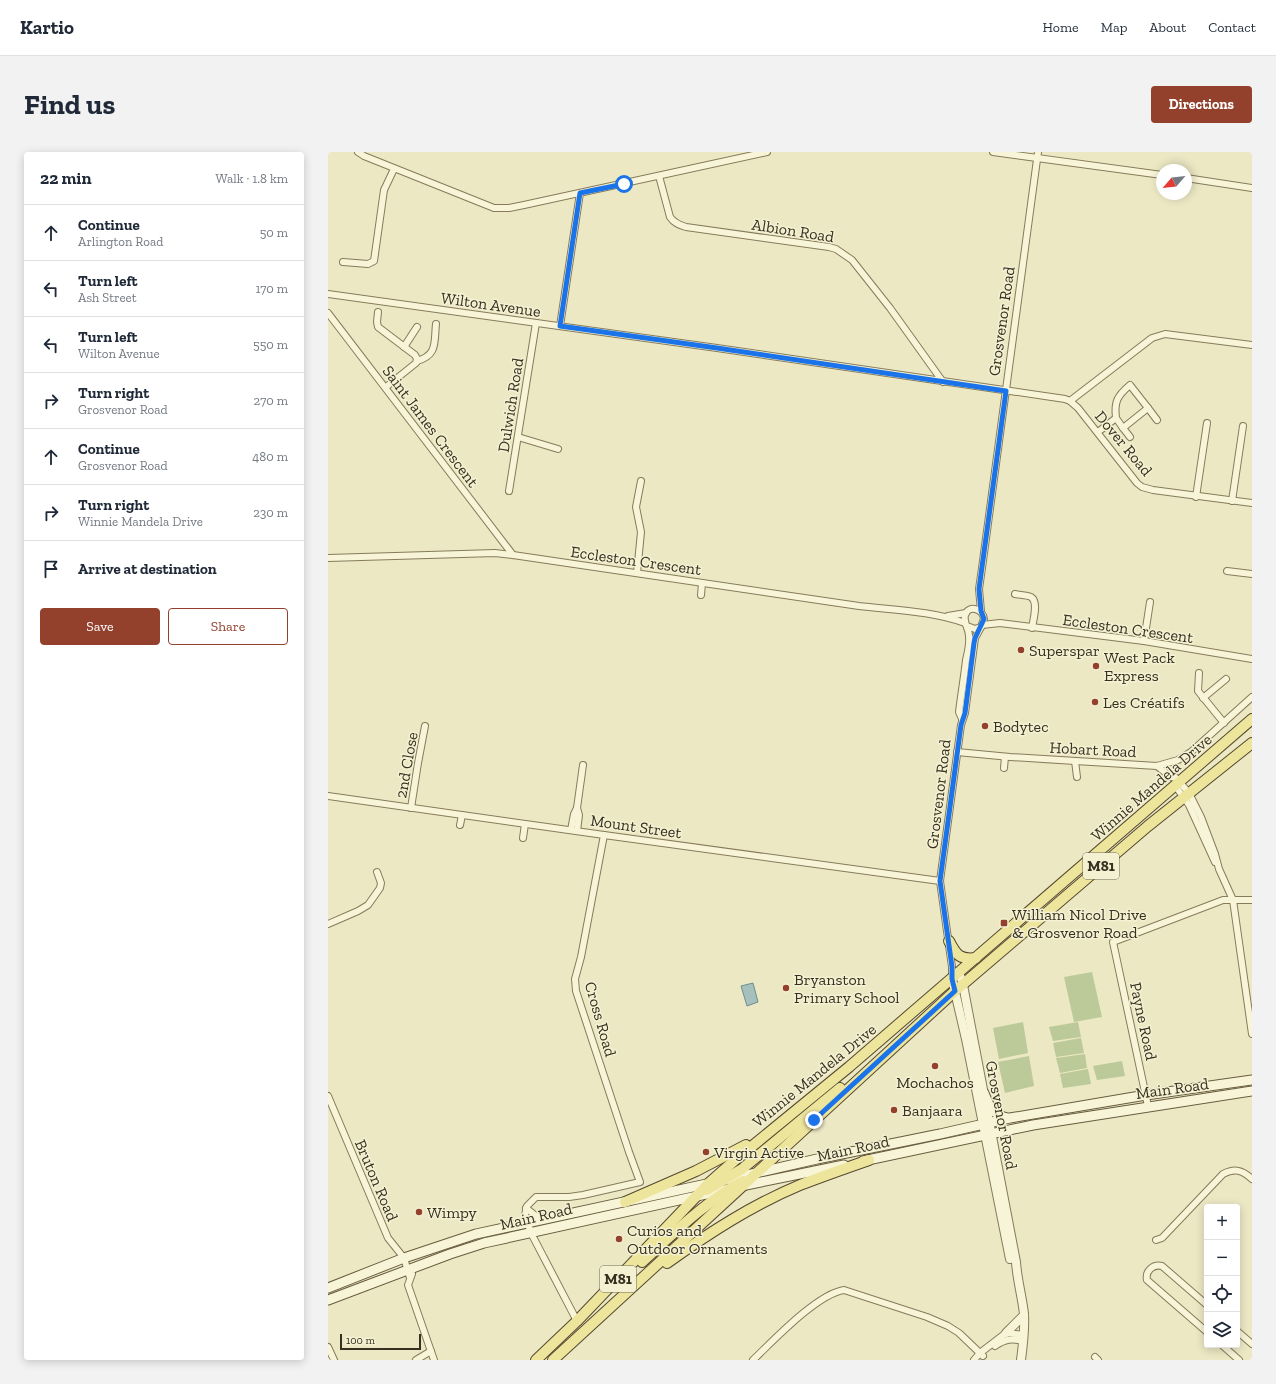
<!DOCTYPE html>
<meta charset="utf-8">
<style>
:root{--surface:#fff;--page:#f2f2f3;--text:#1f2937;--muted:#747a83;--line:#e0e1e3;--accent:#93412d}
body{margin:0;font-family:"Zilla Slab",serif;background:var(--page);color:var(--text)}
.controls{position:absolute;right:12px;bottom:12px;display:grid;overflow:hidden;border-radius:4px;box-shadow:0 2px 10px #0003}
.controls button{width:36px;height:36px;display:grid;place-items:center;padding:0;border:0;border-bottom:1px solid var(--line);background:var(--surface);color:var(--text);font:20px sans-serif}
.compass{position:absolute;left:828px;top:12px;width:36px;height:36px;border-radius:50%;background:var(--surface);box-shadow:0 2px 10px #0003;rotate:242deg}
.scale{position:absolute;left:12px;bottom:10px;width:81px;box-sizing:border-box;padding-left:4px;border:2px solid #372f1f;border-top:0;font-size:11px;line-height:14px;white-space:nowrap;color:#372f1f;-webkit-text-stroke:3px #f4f1d3;paint-order:stroke}
.stop{position:absolute;width:12px;height:12px;margin:-9px;border:3px solid #1a73e8;border-radius:50%;background:#fff}
.stop.end{background:#1a73e8;border-color:#fff;box-shadow:0 1px 4px #0008}
.list{margin:0;padding:0;list-style:none}
h2{display:flex;justify-content:space-between;align-items:center;height:52px;margin:0;padding:0 16px;font-size:17px}
h2 small{font-size:13px;font-weight:400;color:var(--muted)}
.list li{display:grid;grid-template-columns:26px 1fr auto;gap:12px;align-items:center;box-sizing:border-box;height:56px;padding:0 16px;border-top:1px solid var(--line)}
.list b{display:block;font-size:15px;white-space:nowrap}
.list p{margin:0;font-size:13px;white-space:nowrap;color:var(--muted)}
.list em{font-size:13px;font-style:normal;color:var(--muted)}
.actions{display:flex;gap:8px;padding:12px 16px}
.actions a{flex:1;padding:9px 0;border:1px solid var(--accent);border-radius:4px;text-align:center;font-size:14px;color:var(--accent)}
.actions .main{background:var(--accent);color:#fff}
.icon{flex:none;width:22px;height:22px;fill:none;stroke:currentColor;stroke-width:2;stroke-linecap:round;stroke-linejoin:round}
.map{position:relative;flex:none;width:924px;height:1208px;overflow:hidden;border-radius:4px}
header{display:flex;align-items:center;gap:24px;box-sizing:border-box;height:56px;padding:0 20px;background:var(--surface);border-bottom:1px solid var(--line)}
header strong{font-size:19px}
nav{display:flex;gap:22px;margin-inline-start:auto;font-size:14px}
.intro{display:flex;align-items:center;justify-content:space-between;box-sizing:border-box;height:96px;padding:0 24px}
h1{margin:0;font-size:28px}
.button{padding:10px 18px;border-radius:4px;background:var(--accent);color:#fff;font-size:14px;font-weight:700}
main{display:flex;gap:24px;padding:0 24px}
aside{flex:1;background:var(--surface);border-radius:4px;box-shadow:0 2px 10px #0003}
.map>svg:first-child{display:block}
.park{fill:#bbca98}
.water{fill:#a6c0bd;stroke:#6d8e8c}
.lines{fill:none;stroke-linecap:round;stroke-linejoin:round}
.minor-casing{stroke:#867b5b;stroke-width:8}
.tertiary-casing{stroke:#867b5b;stroke-width:10}
.secondary-casing{stroke:#685c3e;stroke-width:11}
.primary-casing{stroke:#54482f;stroke-width:12}
.minor{stroke:#f8f4d7;stroke-width:6}
.tertiary{stroke:#f8f4d7;stroke-width:8}
.secondary{stroke:#f8f4d7;stroke-width:9}
.primary{stroke:#eee59d;stroke-width:10}
.route{stroke:#1a73e8;stroke-width:5}
.poi-dot{fill:#93412d;stroke:#f4f1d3;stroke-width:1.5}
.labels{text-anchor:middle;stroke-width:3;stroke-linejoin:round;paint-order:stroke}
.shield{fill:#f4f1d3;stroke:#706955;stroke-width:1}
.shield-label{font-size:15px;font-weight:bold;fill:#372f1f}
.street-label{font-size:16px;fill:#372f1f;stroke:#f4f1d3}
.poi-label{font-size:16px;fill:#372f1f;stroke:#f4f1d3;text-anchor:start}
</style>
<header>
<strong>Kartio</strong>
<nav><a>Home</a><a>Map</a><a>About</a><a>Contact</a></nav>
</header>
<div class="intro"><h1>Find us</h1><a class="button">Directions</a></div>
<main>
<aside>
<h2>22 min<small>Walk · 1.8 km</small></h2>
<ul class="list">
<li><svg class="icon" aria-label="ahead" viewBox="0 0 24 24"><path d="M12 20V5M6 11l6-6 6 6"/></svg><div><b>Continue</b><p>Arlington Road</p></div><em>50 m</em></li>
<li><svg class="icon" aria-label="left" viewBox="0 0 24 24"><path d="M17 20v-9H6M10 6l-5 5 5 5"/></svg><div><b>Turn left</b><p>Ash Street</p></div><em>170 m</em></li>
<li><svg class="icon" aria-label="left" viewBox="0 0 24 24"><path d="M17 20v-9H6M10 6l-5 5 5 5"/></svg><div><b>Turn left</b><p>Wilton Avenue</p></div><em>550 m</em></li>
<li><svg class="icon" aria-label="right" viewBox="0 0 24 24"><path d="M7 20v-9h11M14 6l5 5-5 5"/></svg><div><b>Turn right</b><p>Grosvenor Road</p></div><em>270 m</em></li>
<li><svg class="icon" aria-label="ahead" viewBox="0 0 24 24"><path d="M12 20V5M6 11l6-6 6 6"/></svg><div><b>Continue</b><p>Grosvenor Road</p></div><em>480 m</em></li>
<li><svg class="icon" aria-label="right" viewBox="0 0 24 24"><path d="M7 20v-9h11M14 6l5 5-5 5"/></svg><div><b>Turn right</b><p>Winnie Mandela Drive</p></div><em>230 m</em></li>
<li><svg class="icon" aria-label="arrive" viewBox="0 0 24 24"><path d="M6 21V4h12l-3 4 3 4H6"/></svg><div><b>Arrive at destination</b></div></li>
</ul>
<div class="actions"><a class="main">Save</a><a>Share</a></div>
</aside>
<div class="map">
<svg width="924" height="1208" viewBox="0 0 924 1208">
<rect width="100%" height="100%" fill="#ece8c4"/>
<g class="park">
<polygon points="764,820 774,865 746,870 736,825"/>
<polygon points="695,870 700,901 671,907 665,876"/>
<polygon points="750,870 753,885 725,889 721,875"/>
<polygon points="753,886 756,901 728,905 725,891"/>
<polygon points="757,902 759,916 732,921 728,906"/>
<polygon points="701,904 706,934 677,941 670,910"/>
<polygon points="794,909 797,924 769,928 765,914"/>
<polygon points="760,917 763,932 735,936 732,922"/>
</g>
<polygon class="water" points="425,831 430,850 419,854 413,834"/>
<g class="lines">
<g class="minor-casing">
<g id="minor">
<polyline points="30,0 36,4 166,56 181,56 196,53 439,0"/>
<polyline points="665,0 834,23"/>
<path d="M331,24l11,41c4,6 9,8 16,10l143,20 7,2 16,11 38,48 53,74"/>
<polyline points="858,26 924,36"/>
<polyline points="15,110 40,112 46,109 56,38 66,17"/>
<polyline points="0,142 389,196 737,247 742,249 750,256 809,331 814,335 825,338 924,351"/>
<polyline points="50,160 49,170 50,175 87,203 89,207 88,211 58,235"/>
<polyline points="0,161 185,403"/>
<polyline points="232,174 252,41"/>
<polyline points="76,195 89,175"/>
<path d="M89,209c21,-6 17,-19 19,-37"/>
<polyline points="742,249 824,186 837,182 924,193"/>
<polyline points="820,256 829,268"/>
<polyline points="795,276 802,285"/>
<path d="M770,280l18,-14c-2,-16 1,-22 14,-33l18,23 -25,20 -7,-10"/>
<polyline points="190,285 230,297"/>
<polyline points="181,339 208,171"/>
<polyline points="868,345 879,271"/>
<polyline points="904,349 915,274"/>
<path d="M0,406l167,-5 18,2 346,51c34,4 74,5 106,17"/>
<polyline points="899,419 924,422"/>
<polyline points="309,421 313,380 308,355 313,329"/>
<path d="M687,442c4,1 12,1 16,3 8,5 2,23 1,31"/>
<polyline points="373,443 374,431"/>
<polyline points="653,459 651,437 654,416 710,0"/>
<polyline points="620,464 638,461"/>
<polyline points="654,473 672,471 816,489 924,507"/>
<polyline points="816,489 822,450"/>
<polyline points="871,521 870,539 896,571"/>
<polyline points="875,546 898,527"/>
<path d="M634,567l-3,-7c2,-17 5,-34 7,-52 2,-8 4,-16 3,-24 0,-7 -6,-14 -4,-21 4,-11 18,-6 19,4l-3,8 -6,2 -8,-3"/>
<polyline points="629,600 682,605 829,614 850,608 863,600 924,545"/>
<polyline points="747,609 749,625"/>
<polyline points="829,614 843,625 848,626 861,641 873,665 887,702 891,717 905,748 924,882"/>
<polyline points="676,616 677,605"/>
<polyline points="846,632 861,653 887,710"/>
<polyline points="0,644 276,683 612,729"/>
<polyline points="83,656 90,611 97,574"/>
<polyline points="132,673 134,663"/>
<polyline points="243,678 246,662 249,656 255,613"/>
<polyline points="249,679 251,663 249,656"/>
<polyline points="195,686 197,672"/>
<polyline points="0,772 30,759 40,753 52,736 53,731 49,720"/>
<polyline points="624,826 624,815 612,729 633,573 637,561 647,486 653,475"/>
<polyline points="0,944 60,1086 76,1106 82,1126"/>
<polyline points="820,954 785,790 895,748 924,748"/>
<polyline points="198,1056 208,1064 217,1066"/>
<path d="M828,1088l6,-2 61,-64c12,-6 19,-4 29,5"/>
<polyline points="84,1122 80,1133 106,1208"/>
<path d="M879,1153l-45,-39c-9,-2 -17,5 -15,14l60,52"/>
<polyline points="249,1169 203,1081 197,1063 199,1054 208,1045 241,1045 255,1043 312,1030 301,1000 248,839 247,827 253,805 276,683"/>
<polyline points="909,1179 924,1192"/>
<polyline points="894,1193 911,1208"/>
<path d="M667,1194c10,-7 17,-8 28,-5"/>
<polyline points="0,1195 6,1208"/>
<polyline points="767,1205 770,1208"/>
<polyline points="88,1208 103,1199"/>
<path d="M425,1208c20,-19 64,-66 91,-70l83,27 21,9 11,7 24,23"/>
<polyline points="646,1208 652,1201 678,1181 696,1183"/>
</g>
</g>
<g class="tertiary-casing">
<g id="tertiary">
<path d="M631,820l4,13 53,277c1,17 6,34 8,52 1,15 -1,31 -3,46"/>
<polyline points="624,827 638,887 682,1107"/>
<polyline points="678,1181 696,1163"/>
</g>
</g>
<g class="secondary-casing">
<g id="secondary">
<path d="M656,941c5,13 9,22 23,25"/>
<polyline points="535,1009 705,973 924,939"/>
<polyline points="397,1028 489,1007 612,982 682,966 818,943 924,928"/>
<polyline points="413,1034 516,1013"/>
<polyline points="0,1136 76,1106 148,1082 383,1031"/>
<polyline points="0,1148 122,1102 156,1091 401,1037"/>
</g>
</g>
<g class="primary-casing">
<g id="primary">
<path d="M621,789c7,14 11,19 27,17"/>
<polyline points="379,1038 414,1017 512,936"/>
<polyline points="297,1050 368,1019 418,993"/>
<path d="M314,1110c32,-29 63,-60 101,-81"/>
<path d="M339,1111c42,-30 85,-58 133,-78 23,-9 46,-17 69,-25"/>
<polyline points="208,1208 249,1169 381,1031 406,1009 521,915 924,567"/>
<polyline points="225,1208 627,839 820,674 924,591"/>
</g>
</g>
<use href="#minor" class="minor"/>
<use href="#tertiary" class="tertiary"/>
<use href="#secondary" class="secondary"/>
<use href="#primary" class="primary"/>
</g>
<g class="lines">
<polyline class="route" points="296,32 252,41 232,174 389,196 678,239 651,437 653,459 656,467 647,486 646,491 637,561 633,573 612,729 624,815 624,827 627,839 486,968"/>
</g>
<g class="poi-dot">
<circle cx="693" cy="498" r="4"/>
<circle cx="768" cy="514" r="4"/>
<circle cx="767" cy="550" r="4"/>
<circle cx="657" cy="574" r="4"/>
<rect x="672" y="767" width="8" height="8" rx="2"/>
<circle cx="458" cy="836" r="4"/>
<circle cx="607" cy="914" r="4"/>
<circle cx="566" cy="958" r="4"/>
<circle cx="378" cy="1000" r="4"/>
<circle cx="91" cy="1060" r="4"/>
<circle cx="291" cy="1087" r="4"/>
</g>
<g class="labels">
<g class="shield">
<rect x="755" y="701" width="36" height="26" rx="3"/>
<rect x="272" y="1114" width="36" height="26" rx="3"/>
</g>
<g class="shield-label">
<text x="773" y="719">M81</text>
<text x="290" y="1132">M81</text>
</g>
<g class="street-label">
<text transform="translate(465 78) rotate(9)" y="6">Albion Road</text>
<text transform="translate(163 152) rotate(8)" y="6">Wilton Avenue</text>
<text transform="translate(673 169) rotate(-82)" y="6">Grosvenor Road</text>
<text transform="translate(182 253) rotate(-81)" y="6">Dulwich Road</text>
<text transform="translate(103 274) rotate(53)" y="6">Saint James Crescent</text>
<text transform="translate(796 291) rotate(50)" y="6">Dover Road</text>
<text transform="translate(308 408) rotate(8)" y="6">Eccleston Crescent</text>
<text transform="translate(800 476) rotate(8)" y="6">Eccleston Crescent</text>
<text transform="translate(765 597) rotate(3)" y="6">Hobart Road</text>
<text transform="translate(78 613) rotate(-80)" y="6">2nd Close</text>
<text transform="translate(823 635) rotate(-41)" y="6">Winnie Mandela Drive</text>
<text transform="translate(610 642) rotate(-83)" y="6">Grosvenor Road</text>
<text transform="translate(308 674) rotate(8)" y="6">Mount Street</text>
<text transform="translate(273 867) rotate(74)" y="6">Cross Road</text>
<text transform="translate(816 869) rotate(78)" y="6">Payne Road</text>
<text transform="translate(486 923) rotate(-39)" y="6">Winnie Mandela Drive</text>
<text transform="translate(844 936) rotate(-8)" y="6">Main Road</text>
<text transform="translate(674 963) rotate(79)" y="6">Grosvenor Road</text>
<text transform="translate(525 996) rotate(-12)" y="6">Main Road</text>
<text transform="translate(49 1028) rotate(67)" y="6">Bruton Road</text>
<text transform="translate(208 1064) rotate(-13)" y="6">Main Road</text>
</g>
<g class="poi-label">
<text x="701" y="504">Superspar</text>
<text x="776" y="511">West Pack<tspan x="776" dy="18">Express</tspan></text>
<text x="775" y="556">Les Créatifs</text>
<text x="665" y="580">Bodytec</text>
<text x="684" y="768">William Nicol Drive<tspan x="684" dy="18">&amp; Grosvenor Road</tspan></text>
<text x="466" y="833">Bryanston<tspan x="466" dy="18">Primary School</tspan></text>
<text x="607" y="936" text-anchor="middle">Mochachos</text>
<text x="574" y="964">Banjaara</text>
<text x="386" y="1006">Virgin Active</text>
<text x="99" y="1066">Wimpy</text>
<text x="299" y="1084">Curios and<tspan x="299" dy="18">Outdoor Ornaments</tspan></text>
</g>
</g>
</svg>
<div class="controls">
<button>+</button>
<button>−</button>
<button><svg class="icon" aria-label="locate" viewBox="0 0 24 24"><circle cx="12" cy="12" r="6"/><path d="M12 2v4M12 18v4M2 12h4M18 12h4"/></svg></button>
<button><svg class="icon" aria-label="layers" viewBox="0 0 24 24"><path d="M12 4l9 5-9 5-9-5zM3 14l9 5 9-5"/></svg></button>
</div>
<svg class="compass" viewBox="-18 -18 36 36"><path d="M0-13l5 13h-10z" fill="#e53935"/><path d="M0 13l5-13h-10z" fill="#747a83"/></svg>
<div class="scale">100 m</div>
<div class="stop" style="left:296px;top:32px"></div>
<div class="stop end" style="left:486px;top:968px"></div>
</div>
</main>
